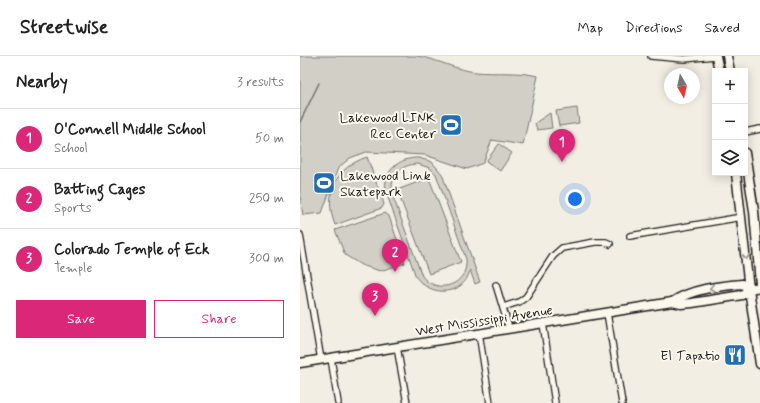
<!DOCTYPE html>
<meta charset="utf-8">
<style>
:root{--surface:#fff;--page:#f2f2f2;--text:#222;--muted:#767676;--line:#e0e0e0;--accent:#db2777}
body{margin:0;font-family:Mynerve,sans-serif;background:var(--page);color:var(--text)}
.controls{position:absolute;right:12px;top:12px;display:grid;overflow:hidden;border-radius:0px;box-shadow:0 2px 10px #0003}
.controls button{width:36px;height:36px;display:grid;place-items:center;padding:0;border:0;border-bottom:1px solid var(--line);background:var(--surface);color:var(--text);font:20px sans-serif}
.compass{position:absolute;left:364px;top:12px;width:36px;height:36px;border-radius:50%;background:var(--surface);box-shadow:0 2px 10px #0003;rotate:171deg}
.you{position:absolute;left:275px;top:143px;width:14px;height:14px;margin:-10px;border:3px solid #fff;border-radius:50%;background:#1a73e8;box-shadow:0 0 0 6px #1a73e833}
.badge{display:grid;place-items:center;width:26px;height:26px;border-radius:50%;background:var(--accent);color:#fff;font-size:13px;font-weight:700}
.pin{position:absolute;translate:-50% -33px;filter:drop-shadow(0 1px 2px #0008)}
.pin::after{content:'';position:absolute;top:21px;width:14px;height:12px;background:inherit;clip-path:polygon(0 0,100% 0,50% 100%)}
.list{margin:0;padding:0;list-style:none}
h2{display:flex;justify-content:space-between;align-items:center;height:52px;margin:0;padding:0 16px;font-size:17px}
h2 small{font-size:13px;font-weight:400;color:var(--muted)}
.list li{display:grid;grid-template-columns:26px 1fr auto;gap:12px;align-items:center;box-sizing:border-box;height:60px;padding:0 16px;border-top:1px solid var(--line)}
.list b{display:block;font-size:15px;white-space:nowrap}
.list p{margin:0;font-size:13px;white-space:nowrap;color:var(--muted)}
.list em{font-size:13px;font-style:normal;color:var(--muted)}
.actions{display:flex;gap:8px;padding:12px 16px}
.actions a{flex:1;padding:9px 0;border:1px solid var(--accent);border-radius:0px;text-align:center;font-size:14px;color:var(--accent)}
.actions .main{background:var(--accent);color:#fff}
.icon{flex:none;width:22px;height:22px;fill:none;stroke:currentColor;stroke-width:2;stroke-linecap:round;stroke-linejoin:round}
.map{position:relative;flex:none;width:460px;height:347px;overflow:hidden}
header{display:flex;align-items:center;gap:24px;box-sizing:border-box;height:56px;padding:0 20px;background:var(--surface);border-bottom:1px solid var(--line)}
header strong{font-size:19px}
nav{display:flex;gap:22px;margin-inline-start:auto;font-size:14px}
main{display:flex}
aside{flex:1;background:var(--surface)}
.map>svg:first-child{display:block}
.green{fill:#d2cfc6;stroke:#777671;fill-rule:evenodd}
.lines{fill:none;stroke-linecap:round;stroke-linejoin:round}
.stream{stroke:#716f6b;stroke-width:1.5}
.minor-casing{stroke:#1c1c1c;stroke-width:8}
.secondary-casing{stroke:#1c1c1c;stroke-width:11}
.primary-casing{stroke:#1c1c1c;stroke-width:11}
.minor{stroke:#fbf7ec;stroke-width:5.5}
.secondary{stroke:#fbf7ec;stroke-width:8}
.primary{stroke:#fbf7ec;stroke-width:8}
.oneway{stroke:#97948e}
.labels{text-anchor:middle;stroke-width:4;stroke-linejoin:round;paint-order:stroke}
.poi-label{font-size:14px;fill:#1c1c1c;stroke:#fbf7ec;text-anchor:end}
.street-label{font-size:14px;fill:#1c1c1c;stroke:#fbf7ec}
</style>
<header>
<strong>Streetwise</strong>
<nav><a>Map</a><a>Directions</a><a>Saved</a></nav>
</header>
<main>
<aside>
<h2>Nearby<small>3 results</small></h2>
<ul class="list">
<li><span class="badge">1</span><div><b>O'Connell Middle School</b><p>School</p></div><em>50 m</em></li>
<li><span class="badge">2</span><div><b>Batting Cages</b><p>Sports</p></div><em>250 m</em></li>
<li><span class="badge">3</span><div><b>Colorado Temple of Eck</b><p>Temple</p></div><em>300 m</em></li>
</ul>
<div class="actions"><a class="main">Save</a><a>Share</a></div>
</aside>
<div class="map">
<svg width="460" height="347" viewBox="0 0 460 347">
<rect width="100%" height="100%" fill="#f2eee4"/>
<filter id="ink" filterUnits="userSpaceOnUse"><feTurbulence type="fractalNoise" baseFrequency=".025" numOctaves="2"/><feDisplacementMap in="SourceGraphic" scale="8" xChannelSelector="R" yChannelSelector="G"/><feConvolveMatrix kernelMatrix="1 2 1 2 8 2 1 2 1" color-interpolation-filters="sRGB"/></filter>
<g filter="url(#ink)">
<g class="green">
<path d="M0,0h117c20,3 39,14 59,16 21,2 41,-1 62,4l-15,69 -31,-5 -9,23 -16,6 -42,-14 -59,-3 -16,6 -12,10 -16,45 -19,2 -3,-19z"/>
<polygon points="277,52 279,67 259,70 256,55"/>
<polygon points="250,57 252,72 237,74 235,67"/>
<polygon points="199,88 212,97 200,115 186,105"/>
<path d="M67,101l17,47 -2,4 -47,17c-12,-32 0,-57 32,-68z"/>
<path d="M119,102l13,4 10,12 38,108 -5,2 -5,-14c-6,27 -40,27 -54,7l-30,-85c-4,-20 13,-35 33,-34zM118,108l12,4 6,6 30,85c3,26 -29,37 -44,17l-30,-82c-2,-17 8,-30 26,-30z"/>
<polygon points="129,122 161,206 129,218 97,134"/>
<polygon points="85,157 89,160 105,207 80,215 61,209 45,199 35,174"/>
</g>
<g class="lines">
<polyline class="stream" points="0,66 19,27"/>
<g class="minor-casing">
<g id="minor">
<polyline points="351,0 384,3 414,0"/>
<polyline points="445,76 460,73"/>
<polyline points="0,179 21,304"/>
<polyline points="330,180 442,161"/>
<polyline points="196,229 209,272"/>
<polyline points="203,251 219,246 226,241 253,200 262,192 295,186 306,186 310,188"/>
<polyline points="307,257 322,347"/>
<polyline points="243,267 255,347"/>
<polyline points="179,277 190,347"/>
<polyline points="97,291 107,347"/>
<polyline points="31,302 38,347"/>
</g>
</g>
<g class="secondary-casing">
<g id="secondary">
<polyline points="372,246 381,248 392,247 442,239 449,233 460,231"/>
<path d="M0,307l372,-61c20,-13 46,-16 70,-18l7,5"/>
</g>
</g>
<g class="primary-casing">
<g id="primary">
<polyline points="416,0 419,15"/>
<polyline points="427,0 430,15"/>
<polyline points="445,97 454,155 460,228"/>
<polyline points="436,117 449,233 460,308"/>
</g>
</g>
<use href="#minor" class="minor"/>
<use href="#secondary" class="secondary"/>
<use href="#primary" class="primary"/>
</g>
<defs><path id="oneway-chevron" d="M-2-3.5L2.5 0L-2 3.5" fill="none" stroke-width="1.6" stroke-linecap="round" stroke-linejoin="round"/></defs>
<g class="oneway">
<use href="#oneway-chevron" transform="translate(446 201) rotate(85)"/>
<use href="#oneway-chevron" transform="translate(412 232) rotate(168)"/>
</g>
</g>
<defs>
<g id="stadium-square" transform="scale(1.15)"><rect x="-9" y="-9" width="18" height="18" rx="4" fill="#1f6fb2" stroke="#fbf7ec"/><path d="M0-5a6.5 5 0 1 0 0 10a6.5 5 0 1 0 0-10ZM-3.5-1.8h7v3.6h-7Z" fill="#fff"/></g>
<g id="restaurant-square" transform="scale(1.15)"><rect x="-9" y="-9" width="18" height="18" rx="4" fill="#1f6fb2" stroke="#fbf7ec"/><path d="M-5-6h1v4h1v-4h1v4h1v-4h1v5L-1.5 .5V6h-2V.5L-5-1ZM5-6V6H3V1.5H1.5Q1.5-4 5-6Z" fill="#fff"/></g>
</defs>
<g fill-rule="evenodd">
<use href="#stadium-square" x="151" y="69"/>
<use href="#stadium-square" x="24" y="127"/>
<use href="#restaurant-square" x="435" y="299"/>
</g>
<g class="labels">
<g class="poi-label">
<text x="136" y="66">Lakewood LINK<tspan x="136" dy="16">Rec Center</tspan></text>
<text x="40" y="124" text-anchor="start">Lakewood Link<tspan x="40" dy="16">Skatepark</tspan></text>
<text x="420" y="304">El Tapatio</text>
</g>
<g class="street-label">
<text transform="translate(184 264) rotate(-9)" y="5">West Mississippi Avenue</text>
</g>
</g>
</svg>
<div class="controls">
<button>+</button>
<button>−</button>
<button><svg class="icon" aria-label="layers" viewBox="0 0 24 24"><path d="M12 4l9 5-9 5-9-5zM3 14l9 5 9-5"/></svg></button>
</div>
<svg class="compass" viewBox="-18 -18 36 36"><path d="M0-13l5 13h-10z" fill="#e53935"/><path d="M0 13l5-13h-10z" fill="#767676"/></svg>
<div class="you"></div>
<div class="pin badge" style="left:262px;top:106px">1</div>
<div class="pin badge" style="left:95px;top:216px">2</div>
<div class="pin badge" style="left:75px;top:260px">3</div>
</div>
</main>
